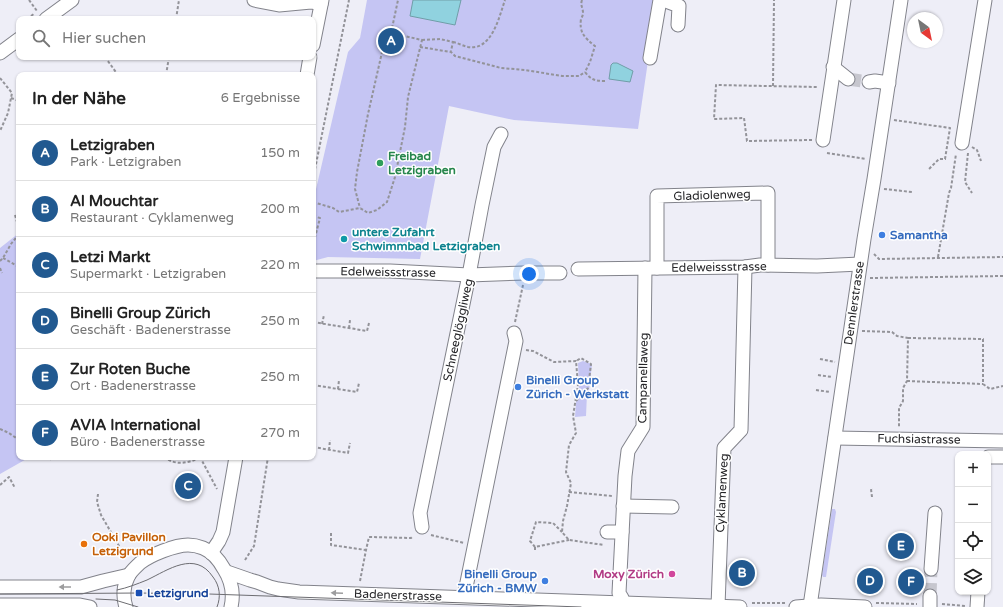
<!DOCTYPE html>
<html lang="de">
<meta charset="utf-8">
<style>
:root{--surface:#fff;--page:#f2f2f2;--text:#222;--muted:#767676;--line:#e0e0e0;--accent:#215990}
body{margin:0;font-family:"Varela Round",sans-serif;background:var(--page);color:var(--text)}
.controls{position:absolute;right:12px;bottom:12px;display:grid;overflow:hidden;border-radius:8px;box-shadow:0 1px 3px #0004}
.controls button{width:36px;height:36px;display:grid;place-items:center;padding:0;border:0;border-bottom:1px solid var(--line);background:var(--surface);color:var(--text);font:20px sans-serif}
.compass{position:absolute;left:907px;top:12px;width:36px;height:36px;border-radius:50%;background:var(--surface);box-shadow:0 1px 3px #0004;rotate:147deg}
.you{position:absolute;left:529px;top:274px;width:14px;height:14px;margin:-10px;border:3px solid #fff;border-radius:50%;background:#1a73e8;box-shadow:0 0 0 6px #1a73e833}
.badge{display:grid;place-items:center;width:26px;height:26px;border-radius:50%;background:var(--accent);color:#fff;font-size:13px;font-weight:700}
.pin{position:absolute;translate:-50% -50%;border:2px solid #fff;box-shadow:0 1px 4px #0006}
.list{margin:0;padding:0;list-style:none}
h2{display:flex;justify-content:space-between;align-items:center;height:52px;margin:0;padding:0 16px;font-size:17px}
h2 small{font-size:13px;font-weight:400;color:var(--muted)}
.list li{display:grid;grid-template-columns:26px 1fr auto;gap:12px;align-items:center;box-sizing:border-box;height:56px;padding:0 16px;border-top:1px solid var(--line)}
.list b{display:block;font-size:15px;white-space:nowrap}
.list p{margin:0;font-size:13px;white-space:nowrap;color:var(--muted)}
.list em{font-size:13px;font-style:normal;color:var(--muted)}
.icon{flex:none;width:22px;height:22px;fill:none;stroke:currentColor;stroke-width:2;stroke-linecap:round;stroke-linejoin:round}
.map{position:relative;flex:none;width:1003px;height:607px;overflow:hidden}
.search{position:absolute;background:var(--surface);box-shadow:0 1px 3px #0004;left:16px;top:16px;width:300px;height:44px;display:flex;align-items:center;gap:10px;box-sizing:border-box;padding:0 14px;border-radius:8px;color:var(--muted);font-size:15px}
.panel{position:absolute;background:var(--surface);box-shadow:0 1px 3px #0004;left:16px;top:72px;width:300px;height:388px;border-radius:8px}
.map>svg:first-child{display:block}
.green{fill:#c5c5f3}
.water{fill:#90d2df;stroke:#709ea8}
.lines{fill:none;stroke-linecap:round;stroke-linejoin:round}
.minor-tunnel{stroke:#c6c6ce;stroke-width:13;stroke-dasharray:13 6;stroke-linecap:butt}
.minor-casing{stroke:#82838b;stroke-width:15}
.path{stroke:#939399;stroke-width:2;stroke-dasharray:3 2;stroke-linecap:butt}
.minor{stroke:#fff;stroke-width:13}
.tram{stroke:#6d6d72;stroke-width:1}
.oneway{fill:#9d9d9e}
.leisure-dot{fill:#2e9e5b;stroke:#fff;stroke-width:1.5}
.shop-dot{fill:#3f7fe0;stroke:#fff;stroke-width:1.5}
.culture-dot{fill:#0f9aa8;stroke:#fff;stroke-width:1.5}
.food-dot{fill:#e8710a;stroke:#fff;stroke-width:1.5}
.hotel-dot{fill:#d1479c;stroke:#fff;stroke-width:1.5}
.transit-dot{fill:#1a4fb4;stroke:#fff;stroke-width:1.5}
.labels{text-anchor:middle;stroke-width:3;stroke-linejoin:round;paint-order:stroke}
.leisure-label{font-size:12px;font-weight:bold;fill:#27864d;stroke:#fff;text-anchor:start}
.street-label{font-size:12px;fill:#252528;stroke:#fff}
.culture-label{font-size:12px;font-weight:bold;fill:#0d838f;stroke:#fff;text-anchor:start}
.shop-label{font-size:12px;font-weight:bold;fill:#366cbe;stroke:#fff;text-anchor:start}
.food-label{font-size:12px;font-weight:bold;fill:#c56008;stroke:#fff;text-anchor:start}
.hotel-label{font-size:12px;font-weight:bold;fill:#b23c85;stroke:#fff;text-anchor:end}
.transit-label{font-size:12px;font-weight:bold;fill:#164399;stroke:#fff;text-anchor:start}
</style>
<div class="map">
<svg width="1003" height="607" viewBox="0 0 1003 607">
<rect width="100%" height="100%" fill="#eeeef7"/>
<g class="green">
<polygon points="367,0 657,0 638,129 514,120 449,106 420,259 328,257 313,261 313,202 348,52 360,38"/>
<polygon points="19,233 19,457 30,457 0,474 0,248"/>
<polygon points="583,361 592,364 589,391 587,394 586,416 575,417 576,403 579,389 578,363"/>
<polygon points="832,509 835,509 836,512 826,577 823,577 822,575"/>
</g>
<g class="water">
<polygon points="413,0 461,0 455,25 410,16"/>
<polygon points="613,63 617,63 633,71 630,82 609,79 611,65"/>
</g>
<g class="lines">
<g class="minor-tunnel">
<polyline points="848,79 869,82"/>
<polyline points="930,596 931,569"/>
</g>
<g class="minor-casing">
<g id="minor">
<polyline points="254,0 279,5 311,2 321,4"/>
<polyline points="663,0 679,6 678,25"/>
<polyline points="46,19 72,0"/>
<polyline points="313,45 322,0"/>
<polyline points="0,53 19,39"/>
<polyline points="650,58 660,0"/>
<polyline points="833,67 848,79"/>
<polyline points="307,75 310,57"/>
<polyline points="869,82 875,81 889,83"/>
<polyline points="823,140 844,0"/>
<polyline points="962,143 985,0"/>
<polyline points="657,268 657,196 768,193 768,265"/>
<polyline points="578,269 745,267 760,265 817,266 860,264"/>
<polyline points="313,271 390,271 469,275 525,273 560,273"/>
<polyline points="835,438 1003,441"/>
<polyline points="988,457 1003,457"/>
<polyline points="623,506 672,507"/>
<polyline points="422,527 420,513 469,275 482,205 494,147 501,134"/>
<polyline points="607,532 622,532"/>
<polyline points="211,553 219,541 223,532 236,457"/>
<polyline points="931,569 935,513"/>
<polyline points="227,572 250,580 257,582 270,587 278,589 299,592 740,607"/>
<polyline points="0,587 81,587 103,581 129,575"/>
<polyline points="464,597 516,341 514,333"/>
<polyline points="622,602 622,598 619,593 625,476 628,451 643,427 645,268"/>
<polyline points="0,605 80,605 90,607"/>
<polyline points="718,606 724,448 741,430 745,267"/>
<polyline points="810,606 864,239 874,179 901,0"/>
<path d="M126,607c-3,-9 -3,-21 2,-30 2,-5 8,-10 12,-14 10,-8 35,-18 48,-18 5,0 10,1 15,3 10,4 16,12 21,21 7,11 10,25 7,38"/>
<polyline points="796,607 821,605 865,607"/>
<polyline points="930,607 930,596"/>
<polyline points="977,607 978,592"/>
</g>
</g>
<g class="path">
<polyline points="29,0 37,11 38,11"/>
<path d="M582,0c-2,6 1,7 1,13 0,2 -1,4 -2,6 -2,14 4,19 14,27l-5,16 -5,10c6,8 11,9 20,9"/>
<polyline points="27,19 35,13"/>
<polyline points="176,19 179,0"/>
<polyline points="391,33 398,0"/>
<polyline points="422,40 440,39 453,42 451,51"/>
<path d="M453,42c5,1 10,4 15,5 24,4 31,-30 37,-47"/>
<polyline points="420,47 451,52 455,56 501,68 525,70 562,76 579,76 585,72"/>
<polyline points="105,57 118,75"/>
<polyline points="166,75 169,57"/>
<polyline points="0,78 12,93 8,113 0,131"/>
<polyline points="773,86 774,0"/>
<polyline points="11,98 19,101"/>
<polyline points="894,120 950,128 945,159 939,159 929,169"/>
<polyline points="812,140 747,141 744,118 714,119 716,85 818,87"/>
<polyline points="972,147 977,150 981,161"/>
<polyline points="827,153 866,159"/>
<polyline points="968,153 965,182 972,193"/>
<polyline points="313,179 349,0"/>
<polyline points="884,189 912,192"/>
<polyline points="313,202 333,208 339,212 360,208 368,213 377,210 387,202 395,177 405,127 408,97 422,40 391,33 385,39 368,114 357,172 355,189 360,208"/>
<polyline points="15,215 19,229"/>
<polyline points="313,216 320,218 313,245"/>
<polyline points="874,254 879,259 1003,257"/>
<polyline points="938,257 949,193 951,188 956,154"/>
<polyline points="3,258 19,267"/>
<polyline points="0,261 3,258 11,244 19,234"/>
<polyline points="0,268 2,273"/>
<polyline points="870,278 1003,276"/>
<polyline points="313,322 367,331 369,323"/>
<polyline points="515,322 523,285"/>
<polyline points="322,324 324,315"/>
<polyline points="349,328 350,320"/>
<polyline points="862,331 892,332 897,336 908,338 907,381 903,388 903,401 899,408 899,428"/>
<polyline points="908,338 983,339 983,384 990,389 1003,386"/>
<polyline points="526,350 533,351 554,362 576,361 578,385 573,416 576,433 569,445 566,472 571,483 567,506 563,521 562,532 569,540 604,545"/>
<polyline points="820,359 835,362"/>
<polyline points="818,375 832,377"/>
<polyline points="907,381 983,384"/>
<polyline points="313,385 357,392 359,383"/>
<polyline points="313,385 315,376"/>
<polyline points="338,389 339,380"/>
<polyline points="816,390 830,392"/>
<polyline points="576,401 588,388 591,364 581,358 576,361"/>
<polyline points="0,429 9,433 19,440"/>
<polyline points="313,447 348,453 350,443"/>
<polyline points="329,450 330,440"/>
<polyline points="46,457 50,460 51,457"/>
<path d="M164,457c12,9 23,6 36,1"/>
<polyline points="200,457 217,489"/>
<polyline points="0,485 9,477 15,488"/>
<polyline points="569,492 613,496"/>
<polyline points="98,494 97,502 101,515 126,558"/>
<polyline points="872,497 871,489 873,489"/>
<polyline points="331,533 331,545 366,550"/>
<polyline points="431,535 464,543"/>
<polyline points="535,547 530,541 536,522 553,523 562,532"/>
<polyline points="535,550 535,547 569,540"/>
<polyline points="245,560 254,546 268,457"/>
<polyline points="360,581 366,550 369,537 411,538 413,536"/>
<polyline points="752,603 785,603"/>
<polyline points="876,603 917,604"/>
<polyline points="942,604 965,606"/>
</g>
<use href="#minor" class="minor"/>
<g class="tram">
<path d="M117,590c10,-2 20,-6 30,-10 21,-10 48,-30 66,-3 7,9 8,20 4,30"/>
<polyline points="0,594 139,593 209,594 581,607"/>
<polyline points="96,599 115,600 138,607"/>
</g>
</g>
<defs><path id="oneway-solid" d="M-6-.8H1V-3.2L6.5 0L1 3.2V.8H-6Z"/></defs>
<g class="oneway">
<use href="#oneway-solid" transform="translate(65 587) rotate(180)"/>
<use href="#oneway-solid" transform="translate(337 593) rotate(-178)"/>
</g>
<circle class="leisure-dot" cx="380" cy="163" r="4"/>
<g class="shop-dot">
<circle cx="882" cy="235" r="4"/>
<circle cx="518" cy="387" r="4"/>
<circle cx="545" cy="581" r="4"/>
</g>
<circle class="culture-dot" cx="344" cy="239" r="4"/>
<circle class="food-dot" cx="84" cy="544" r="4"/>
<circle class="hotel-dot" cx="672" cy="574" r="4"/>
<rect class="transit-dot" x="135" y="589" width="8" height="8" rx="2"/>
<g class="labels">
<g class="leisure-label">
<text x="388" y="160">Freibad<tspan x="388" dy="14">Letzigraben</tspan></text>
</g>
<g class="street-label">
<text transform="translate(712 195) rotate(-2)" y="4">Gladiolenweg</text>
<text transform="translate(719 267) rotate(-1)" y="4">Edelweissstrasse</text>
<text transform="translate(388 272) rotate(1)" y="4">Edelweissstrasse</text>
<text transform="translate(854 303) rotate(-82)" y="4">Dennlerstrasse</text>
<text transform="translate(458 330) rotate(-78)" y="4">Schneeglöggliweg</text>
<text transform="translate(643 378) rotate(-89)" y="4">Campanellaweg</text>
<text transform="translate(919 439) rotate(1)" y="4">Fuchsiastrasse</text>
<text transform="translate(722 493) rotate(-87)" y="4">Cyklamenweg</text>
<text transform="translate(398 595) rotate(2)" y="4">Badenerstrasse</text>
</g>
<g class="culture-label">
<text x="352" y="236">untere Zufahrt<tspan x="352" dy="14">Schwimmbad Letzigraben</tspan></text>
</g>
<g class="shop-label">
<text x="890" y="239">Samantha</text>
<text x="526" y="384">Binelli Group<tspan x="526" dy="14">Zürich - Werkstatt</tspan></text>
<text x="537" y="578" text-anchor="end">Binelli Group<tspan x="537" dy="14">Zürich - BMW</tspan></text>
</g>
<g class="food-label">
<text x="92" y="541">Ooki Pavillon<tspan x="92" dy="14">Letzigrund</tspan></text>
</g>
<g class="hotel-label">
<text x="664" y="578">Moxy Zürich</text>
</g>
<g class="transit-label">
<text x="147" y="597">Letzigrund</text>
</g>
</g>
</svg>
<div class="controls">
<button>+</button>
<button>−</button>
<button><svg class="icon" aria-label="locate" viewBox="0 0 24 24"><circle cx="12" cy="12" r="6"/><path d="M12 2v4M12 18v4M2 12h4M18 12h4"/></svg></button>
<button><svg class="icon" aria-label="layers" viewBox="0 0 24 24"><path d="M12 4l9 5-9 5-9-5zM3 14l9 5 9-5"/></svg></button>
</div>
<svg class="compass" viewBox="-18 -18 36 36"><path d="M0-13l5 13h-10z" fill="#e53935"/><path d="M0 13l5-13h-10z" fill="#767676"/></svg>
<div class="you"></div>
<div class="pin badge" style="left:391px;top:41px">A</div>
<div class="pin badge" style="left:742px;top:573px">B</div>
<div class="pin badge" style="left:188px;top:486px">C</div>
<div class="pin badge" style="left:870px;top:581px">D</div>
<div class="pin badge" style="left:901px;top:546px">E</div>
<div class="pin badge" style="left:911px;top:582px">F</div>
<div class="search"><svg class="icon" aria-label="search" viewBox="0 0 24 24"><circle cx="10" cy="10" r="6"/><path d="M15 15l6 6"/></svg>Hier suchen</div>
<section class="panel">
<h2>In der Nähe<small>6 Ergebnisse</small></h2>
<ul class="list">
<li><span class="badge">A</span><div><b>Letzigraben</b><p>Park · Letzigraben</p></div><em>150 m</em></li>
<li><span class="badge">B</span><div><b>Al Mouchtar</b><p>Restaurant · Cyklamenweg</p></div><em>200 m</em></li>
<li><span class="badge">C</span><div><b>Letzi Markt</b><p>Supermarkt · Letzigraben</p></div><em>220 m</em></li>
<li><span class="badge">D</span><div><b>Binelli Group Zürich</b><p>Geschäft · Badenerstrasse</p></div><em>250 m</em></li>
<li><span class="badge">E</span><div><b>Zur Roten Buche</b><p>Ort · Badenerstrasse</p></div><em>250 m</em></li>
<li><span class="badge">F</span><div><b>AVIA International</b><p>Büro · Badenerstrasse</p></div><em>270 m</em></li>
</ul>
</section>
</div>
